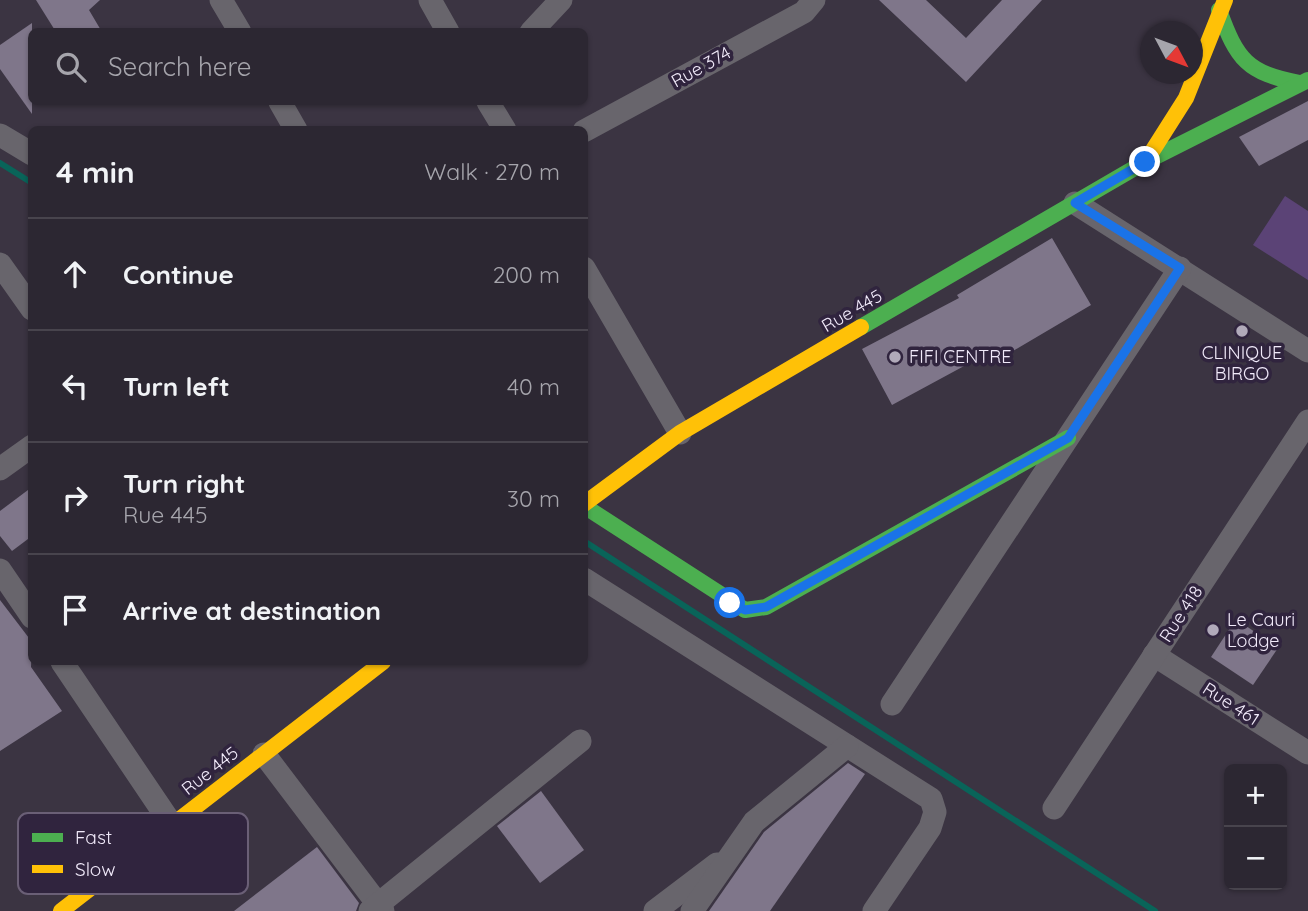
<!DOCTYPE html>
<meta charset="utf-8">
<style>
:root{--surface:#2c2732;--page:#342f3a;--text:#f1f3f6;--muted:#a6a5ac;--line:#48444d}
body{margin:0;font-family:Quicksand,sans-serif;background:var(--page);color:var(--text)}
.controls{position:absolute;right:21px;bottom:21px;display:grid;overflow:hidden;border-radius:10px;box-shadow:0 2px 5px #0004}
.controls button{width:63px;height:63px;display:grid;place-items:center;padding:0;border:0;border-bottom:2px solid var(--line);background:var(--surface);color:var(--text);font:35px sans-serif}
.compass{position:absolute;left:1140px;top:21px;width:63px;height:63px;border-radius:50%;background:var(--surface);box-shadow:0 2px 5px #0004;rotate:131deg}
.stop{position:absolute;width:21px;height:21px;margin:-16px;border:5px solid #1a73e8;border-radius:50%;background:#fff}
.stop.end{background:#1a73e8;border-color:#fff;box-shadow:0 2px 7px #0008}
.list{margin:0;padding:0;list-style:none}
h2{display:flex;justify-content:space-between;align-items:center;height:91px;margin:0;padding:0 28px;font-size:30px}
h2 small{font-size:23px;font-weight:400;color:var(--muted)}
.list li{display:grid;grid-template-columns:46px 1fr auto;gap:21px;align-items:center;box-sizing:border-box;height:112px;padding:0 28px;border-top:2px solid var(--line)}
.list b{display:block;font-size:26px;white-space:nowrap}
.list p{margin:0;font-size:23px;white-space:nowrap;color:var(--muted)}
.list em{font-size:23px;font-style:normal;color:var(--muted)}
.icon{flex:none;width:38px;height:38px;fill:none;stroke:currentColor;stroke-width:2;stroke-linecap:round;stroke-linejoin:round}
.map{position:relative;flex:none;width:1308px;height:911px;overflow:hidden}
.search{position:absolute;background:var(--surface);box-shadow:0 2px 5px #0004;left:28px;top:28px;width:560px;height:77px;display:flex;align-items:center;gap:18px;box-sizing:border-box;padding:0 24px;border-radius:10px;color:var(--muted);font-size:26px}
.panel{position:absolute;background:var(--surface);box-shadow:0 2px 5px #0004;left:28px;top:126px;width:560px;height:539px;border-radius:10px}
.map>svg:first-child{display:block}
.green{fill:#5b4376}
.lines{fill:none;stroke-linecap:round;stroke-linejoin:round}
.stream{stroke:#096459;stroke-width:6}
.building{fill:#7f768a}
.street{stroke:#68656c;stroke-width:23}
.fast{stroke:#4caf50;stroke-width:16}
.slow{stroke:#ffc107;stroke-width:16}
.route{stroke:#1a73e8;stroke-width:9}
.poi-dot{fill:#b1aaba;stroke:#30243e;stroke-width:2.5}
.labels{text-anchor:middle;stroke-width:7;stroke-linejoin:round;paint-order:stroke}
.street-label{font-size:18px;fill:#f1eafa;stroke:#30243e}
.poi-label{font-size:18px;fill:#f1eafa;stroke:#30243e;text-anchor:start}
.key{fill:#30243e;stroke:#6a5f76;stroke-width:2}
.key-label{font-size:19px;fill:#f1eafa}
</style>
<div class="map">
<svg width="1308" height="911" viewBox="0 0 1308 911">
<rect width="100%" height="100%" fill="#3b3442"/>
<polygon class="green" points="1285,196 1308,211 1308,280 1253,245"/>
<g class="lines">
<g class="stream">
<polyline points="0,163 32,183"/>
<polyline points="584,541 1155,911"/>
</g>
</g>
<g class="building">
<polygon points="36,0 100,0 89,10 102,32 56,32"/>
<polygon points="879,0 926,0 966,38 1002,0 1042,0 966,82"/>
<polygon points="32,23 32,114 0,69 0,45"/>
<polygon points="1308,101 1308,140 1259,166 1239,137"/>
<polygon points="1052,238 1091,305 996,361 990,352 892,405 862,349 959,298 957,295"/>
<polygon points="32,487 32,536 12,551 0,536 0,511"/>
<polygon points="0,600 32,642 31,667 62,711 0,751"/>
<polygon points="1236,619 1278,648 1253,685 1211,657"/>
<polygon points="848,763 865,774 770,911 709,911 764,832"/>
<polygon points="541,791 584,850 540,883 497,826"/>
<polygon points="317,847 359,903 356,911 234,911"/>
</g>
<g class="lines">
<g class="street">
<polyline points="221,0 240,32"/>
<polyline points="430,0 448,32"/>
<polyline points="531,32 561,0"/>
<polyline points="280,102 296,130"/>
<polyline points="488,102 505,130"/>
<polyline points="584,131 804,12 814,0"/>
<polyline points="0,135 32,154"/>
<polyline points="1075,203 1308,351"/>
<polyline points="0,264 32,309"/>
<polyline points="584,268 680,433"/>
<polyline points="0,469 32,446"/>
<polyline points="0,570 32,617"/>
<polyline points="584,579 931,799 935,812 930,828 874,911"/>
<polyline points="1154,655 1308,753"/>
<polyline points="62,662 172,825"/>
<polyline points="892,704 1180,268"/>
<polyline points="264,754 383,911"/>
<polyline points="1054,808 1308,421"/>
<polyline points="370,911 580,741"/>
<polyline points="655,911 717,864"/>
<polyline points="692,911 754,822 847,746"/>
</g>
<g class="fast">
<path d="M1219,10c18,50 28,63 81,73"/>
<polyline points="861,327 1145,162 1308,80"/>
<polyline points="584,506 745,610 766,607 1068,438"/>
</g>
<g class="slow">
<polyline points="1146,161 1186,98 1225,0"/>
<polyline points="584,504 680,433 861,327"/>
<polyline points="61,911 383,662"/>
</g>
</g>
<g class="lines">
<polyline class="route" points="730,603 745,610 766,607 1068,438 1180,268 1075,203 1145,162"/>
</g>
<g class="poi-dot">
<circle cx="1242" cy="331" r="7"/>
<circle cx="895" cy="357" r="7"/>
<circle cx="1213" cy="630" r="7"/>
</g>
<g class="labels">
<g class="street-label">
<text transform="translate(701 67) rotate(-29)" y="6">Rue 374</text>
<text transform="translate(852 311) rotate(-30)" y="6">Rue 445</text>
<text transform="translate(1181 614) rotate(-57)" y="6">Rue 418</text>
<text transform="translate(1231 704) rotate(33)" y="6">Rue 461</text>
<text transform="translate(210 771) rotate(-38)" y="6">Rue 445</text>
</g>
<g class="poi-label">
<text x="1242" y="359" text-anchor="middle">CLINIQUE<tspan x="1242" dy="21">BIRGO</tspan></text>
<text x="909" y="363">FIFI CENTRE</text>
<text x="1227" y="626">Le Cauri<tspan x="1227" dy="21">Lodge</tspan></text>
</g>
</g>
<rect x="18" y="813" width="230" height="81" rx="10" class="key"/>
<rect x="32" y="833" width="31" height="9" fill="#4caf50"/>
<rect x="32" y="865" width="31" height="8" fill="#ffc107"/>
<g class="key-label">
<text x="75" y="844">Fast</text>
<text x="75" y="876">Slow</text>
</g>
</svg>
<div class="controls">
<button>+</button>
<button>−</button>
</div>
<svg class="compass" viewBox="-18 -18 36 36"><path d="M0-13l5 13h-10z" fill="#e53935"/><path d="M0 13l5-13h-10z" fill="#a6a5ac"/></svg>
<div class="stop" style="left:730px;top:603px"></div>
<div class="stop end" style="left:1145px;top:162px"></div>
<div class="search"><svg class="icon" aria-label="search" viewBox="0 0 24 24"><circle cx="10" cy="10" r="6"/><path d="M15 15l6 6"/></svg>Search here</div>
<section class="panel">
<h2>4 min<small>Walk · 270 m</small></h2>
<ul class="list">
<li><svg class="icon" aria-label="ahead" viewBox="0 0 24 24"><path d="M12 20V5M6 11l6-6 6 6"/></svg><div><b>Continue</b></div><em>200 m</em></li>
<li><svg class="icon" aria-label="left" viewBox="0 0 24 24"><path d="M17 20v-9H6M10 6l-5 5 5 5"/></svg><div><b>Turn left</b></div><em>40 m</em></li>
<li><svg class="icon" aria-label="right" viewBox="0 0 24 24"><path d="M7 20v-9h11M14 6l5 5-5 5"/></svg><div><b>Turn right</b><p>Rue 445</p></div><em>30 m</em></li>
<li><svg class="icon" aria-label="arrive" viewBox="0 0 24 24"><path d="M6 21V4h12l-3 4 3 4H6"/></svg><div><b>Arrive at destination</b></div></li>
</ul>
</section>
</div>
